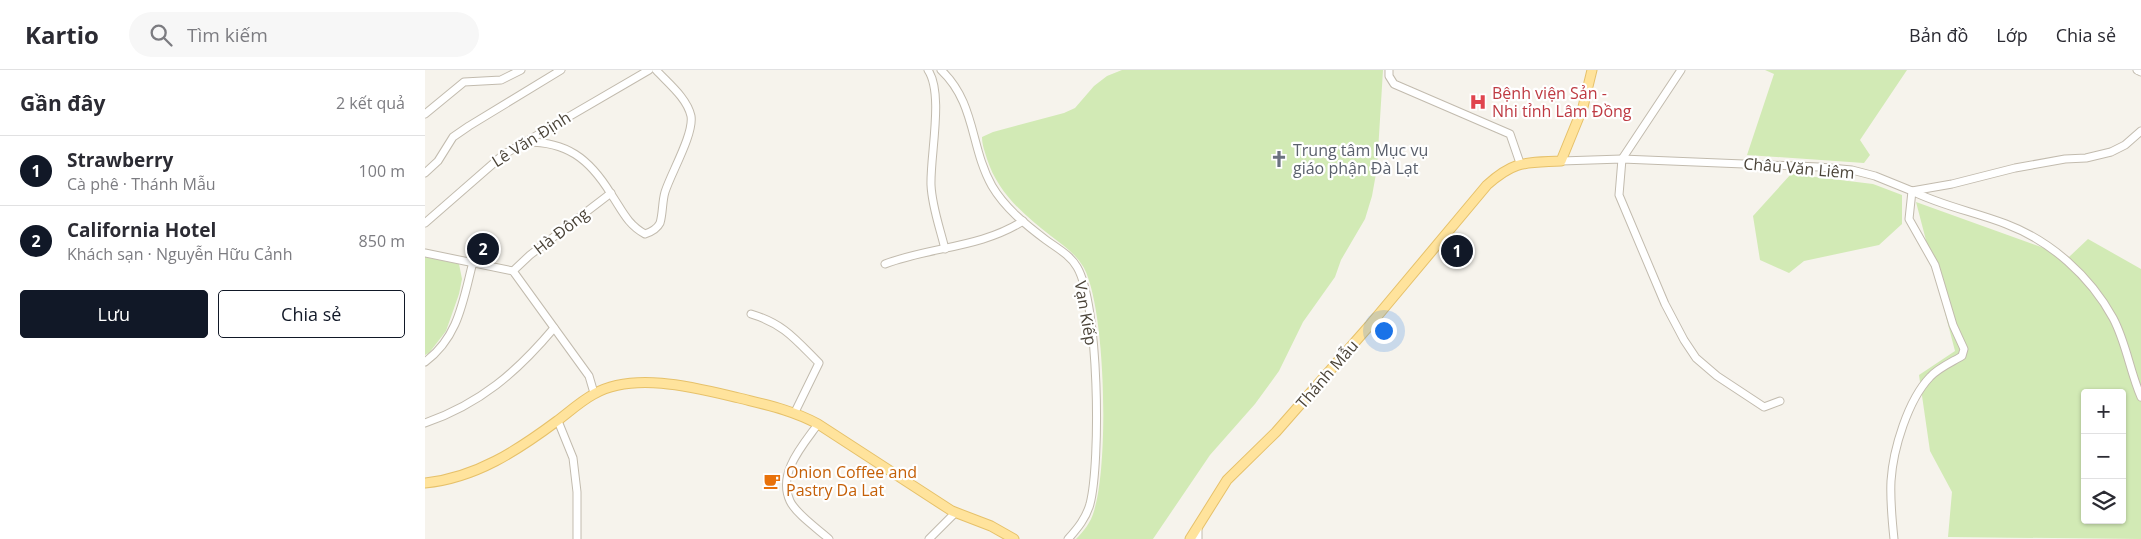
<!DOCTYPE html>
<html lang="vi">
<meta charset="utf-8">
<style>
:root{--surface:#fff;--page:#f7f7f7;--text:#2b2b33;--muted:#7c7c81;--line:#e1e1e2;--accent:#111827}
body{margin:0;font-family:"Open Sans",sans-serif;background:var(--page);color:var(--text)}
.controls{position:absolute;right:15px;bottom:15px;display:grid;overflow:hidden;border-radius:5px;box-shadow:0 1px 4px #0004}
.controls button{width:45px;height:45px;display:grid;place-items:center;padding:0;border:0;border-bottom:1px solid var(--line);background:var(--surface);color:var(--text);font:25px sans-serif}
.you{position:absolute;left:958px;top:260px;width:18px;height:18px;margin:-12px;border:4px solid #fff;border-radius:50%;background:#1a73e8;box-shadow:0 0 0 8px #1a73e833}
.badge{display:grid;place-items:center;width:32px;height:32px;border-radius:50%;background:var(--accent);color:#fff;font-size:16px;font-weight:700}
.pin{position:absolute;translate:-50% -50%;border:2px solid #fff;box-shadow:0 1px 5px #0006}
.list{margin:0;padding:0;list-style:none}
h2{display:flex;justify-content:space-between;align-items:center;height:65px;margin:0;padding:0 20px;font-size:21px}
h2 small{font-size:16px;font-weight:400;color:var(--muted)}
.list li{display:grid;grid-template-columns:32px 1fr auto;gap:15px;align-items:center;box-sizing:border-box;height:70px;padding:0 20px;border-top:1px solid var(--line)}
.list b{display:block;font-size:19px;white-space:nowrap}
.list p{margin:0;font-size:16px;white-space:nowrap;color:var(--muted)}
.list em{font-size:16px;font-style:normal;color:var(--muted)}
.actions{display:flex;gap:10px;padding:15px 20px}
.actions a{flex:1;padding:11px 0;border:1px solid var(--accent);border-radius:5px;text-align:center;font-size:18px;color:var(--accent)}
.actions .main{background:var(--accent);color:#fff}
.icon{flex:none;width:28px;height:28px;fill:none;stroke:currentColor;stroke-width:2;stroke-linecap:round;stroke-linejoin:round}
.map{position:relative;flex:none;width:1716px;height:469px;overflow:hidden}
header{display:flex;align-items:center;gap:30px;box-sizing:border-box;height:70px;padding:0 25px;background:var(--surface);border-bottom:1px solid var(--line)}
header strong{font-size:24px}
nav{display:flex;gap:28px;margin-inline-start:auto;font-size:18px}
.search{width:350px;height:45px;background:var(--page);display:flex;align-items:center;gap:12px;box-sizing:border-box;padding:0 18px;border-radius:28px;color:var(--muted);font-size:19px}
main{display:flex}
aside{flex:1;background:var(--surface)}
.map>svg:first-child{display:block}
.green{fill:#d2eab5;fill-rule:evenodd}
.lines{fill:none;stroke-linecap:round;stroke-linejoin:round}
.minor-casing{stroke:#c2bbae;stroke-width:9}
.major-casing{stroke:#e6c16a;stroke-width:11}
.minor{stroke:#fff;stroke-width:7}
.major{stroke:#ffe39c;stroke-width:9}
.labels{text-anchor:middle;stroke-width:4.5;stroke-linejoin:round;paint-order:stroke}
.health-label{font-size:16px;fill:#be3a42;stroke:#fff;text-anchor:start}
.street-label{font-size:16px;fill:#4b4439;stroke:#fff}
.worship-label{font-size:16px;fill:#5b616d;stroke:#fff;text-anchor:start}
.food-label{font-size:16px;fill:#c56008;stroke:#fff;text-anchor:start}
</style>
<header>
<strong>Kartio</strong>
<div class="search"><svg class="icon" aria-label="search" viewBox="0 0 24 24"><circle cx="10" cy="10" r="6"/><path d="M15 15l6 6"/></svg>Tìm kiếm</div>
<nav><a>Bản đồ</a><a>Lớp</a><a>Chia sẻ</a></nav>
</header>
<main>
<aside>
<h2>Gần đây<small>2 kết quả</small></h2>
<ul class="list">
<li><span class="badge">1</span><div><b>Strawberry</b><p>Cà phê · Thánh Mẫu</p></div><em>100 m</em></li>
<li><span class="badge">2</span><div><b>California Hotel</b><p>Khách sạn · Nguyễn Hữu Cảnh</p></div><em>850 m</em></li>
</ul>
<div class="actions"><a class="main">Lưu</a><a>Chia sẻ</a></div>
</aside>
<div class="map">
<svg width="1716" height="469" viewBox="0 0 1716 469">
<rect width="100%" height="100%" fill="#f6f3ec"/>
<g class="green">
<path d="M697,0h261l-6,98 -5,28 -7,23 -24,41 -6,17 -32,45 -24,49 -24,33 -45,51 -57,84h-77c8,-8 15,-17 18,-28 15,-47 12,-201 -10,-243 -8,-14 -21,-23 -33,-32 -27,-21 -53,-43 -64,-77 -2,-7 -5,-14 -5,-22l11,-5 71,-19 11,-5 19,-22 13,-10z"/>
<polygon points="1340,0 1482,0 1435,70 1445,85 1439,93 1322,85 1349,4"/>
<polygon points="1366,104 1448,114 1477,125 1477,154 1454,175 1379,191 1364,203 1335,190 1328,146"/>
<path d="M1491,132l153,55 19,-18 53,30v270l-193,-2 4,-45 -22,-41 -11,-76 36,-24zM1660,323h37v127h-37z"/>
<polygon points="0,187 34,194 37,209 34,224 21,261 4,283 0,285"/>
</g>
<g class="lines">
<g class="minor-casing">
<g id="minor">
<path d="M503,0c16,24 2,85 3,115 1,22 9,43 14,64"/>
<path d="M516,0c35,33 29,77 51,116 13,22 34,39 54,54 11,8 24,15 31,27 22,37 24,194 13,237 -4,14 -12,24 -22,35"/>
<polyline points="964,0 964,6 969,14 1085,64 1095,93"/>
<polyline points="1256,0 1197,89 1194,125 1240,234 1259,270 1271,288 1292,306 1339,337 1355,331"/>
<polyline points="1712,0 1716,2"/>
<polyline points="0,44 39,12 76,10 96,0"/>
<path d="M99,72c42,-1 65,16 87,52 11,16 16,30 34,40 6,-2 12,-5 15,-11 3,-10 2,-21 5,-31 6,-19 29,-58 26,-76 -4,-18 -23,-33 -35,-46"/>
<polyline points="1136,91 1197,89 1394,97 1427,100 1450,106 1487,121 1527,114 1590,98 1640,89 1661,88 1686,82 1700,75 1716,61"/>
<polyline points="0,103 13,91 28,67 44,56 136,0"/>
<polyline points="0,153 78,85 224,0"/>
<polyline points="0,183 88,201 164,306 169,323"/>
<path d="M460,194c44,-17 96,-16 138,-43"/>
<polyline points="88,201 105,185 186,123"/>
<path d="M326,244c33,10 44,25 68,49l-24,49"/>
<path d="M0,292c34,-25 38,-62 48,-100"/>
<polyline points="133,351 148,388 152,422 152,469"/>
<path d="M0,353c55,-19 92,-51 129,-95"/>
<path d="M393,354c-15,21 -41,49 -28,77 6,13 28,28 39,38"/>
<polyline points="773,458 773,469"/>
<polyline points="504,469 530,443"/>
<path d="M1469,469c-2,-19 -4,-38 -3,-58 2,-32 17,-81 39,-104 8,-9 22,-15 32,-21l2,-7 -11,-24 -18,-60 -26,-46 3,-28c30,15 63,21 94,33 45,17 84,52 107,94 13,24 17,54 28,79"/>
</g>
</g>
<g class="major-casing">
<g id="major">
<path d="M0,413c51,-5 93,-33 132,-62 12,-9 24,-20 37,-27 40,-23 103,-6 145,4 28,7 53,12 79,26l134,87 39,15 23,13"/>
<path d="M765,469l37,-59 49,-48 93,-106 118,-141c28,-25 38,-22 74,-24l22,-54 9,-37"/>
</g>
</g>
<use href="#minor" class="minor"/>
<use href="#major" class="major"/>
</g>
<defs>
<g id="hospital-bare" transform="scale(1.35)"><path d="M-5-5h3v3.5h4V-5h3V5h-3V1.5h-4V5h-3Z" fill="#e0444e" stroke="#fff" stroke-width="2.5" paint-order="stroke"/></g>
<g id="church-bare" transform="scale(1.35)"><path d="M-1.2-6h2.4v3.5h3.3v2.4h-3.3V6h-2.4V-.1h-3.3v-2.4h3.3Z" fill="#6b7280" stroke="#fff" stroke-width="2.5" paint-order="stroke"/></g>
<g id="cafe-bare" transform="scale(1.35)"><path d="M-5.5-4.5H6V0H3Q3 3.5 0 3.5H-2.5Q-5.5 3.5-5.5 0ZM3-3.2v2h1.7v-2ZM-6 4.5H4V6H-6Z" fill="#e8710a" stroke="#fff" stroke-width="2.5" paint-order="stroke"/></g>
</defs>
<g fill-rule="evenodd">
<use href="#hospital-bare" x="1053" y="32"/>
<use href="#church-bare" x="854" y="89"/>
<use href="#cafe-bare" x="347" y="411"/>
</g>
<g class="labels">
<g class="health-label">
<text x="1067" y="29">Bệnh viện Sản -<tspan x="1067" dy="18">Nhi tỉnh Lâm Đồng</tspan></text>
</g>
<g class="street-label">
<text transform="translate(106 69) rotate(-32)" y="6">Lê Văn Định</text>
<text transform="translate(1374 98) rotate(5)" y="6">Châu Văn Liêm</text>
<text transform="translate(136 161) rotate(-38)" y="6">Hà Đông</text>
<text transform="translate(661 243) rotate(80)" y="6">Vạn Kiếp</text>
<text transform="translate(902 304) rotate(-49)" y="6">Thánh Mẫu</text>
</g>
<g class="worship-label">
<text x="868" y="86">Trung tâm Mục vụ<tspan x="868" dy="18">giáo phận Đà Lạt</tspan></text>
</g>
<g class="food-label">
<text x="361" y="408">Onion Coffee and<tspan x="361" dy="18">Pastry Da Lat</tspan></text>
</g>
</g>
</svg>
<div class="controls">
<button>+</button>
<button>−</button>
<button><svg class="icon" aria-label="layers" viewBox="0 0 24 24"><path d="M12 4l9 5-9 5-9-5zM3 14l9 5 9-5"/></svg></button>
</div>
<div class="you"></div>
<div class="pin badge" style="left:1032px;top:181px">1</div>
<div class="pin badge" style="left:58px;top:179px">2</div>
</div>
</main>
